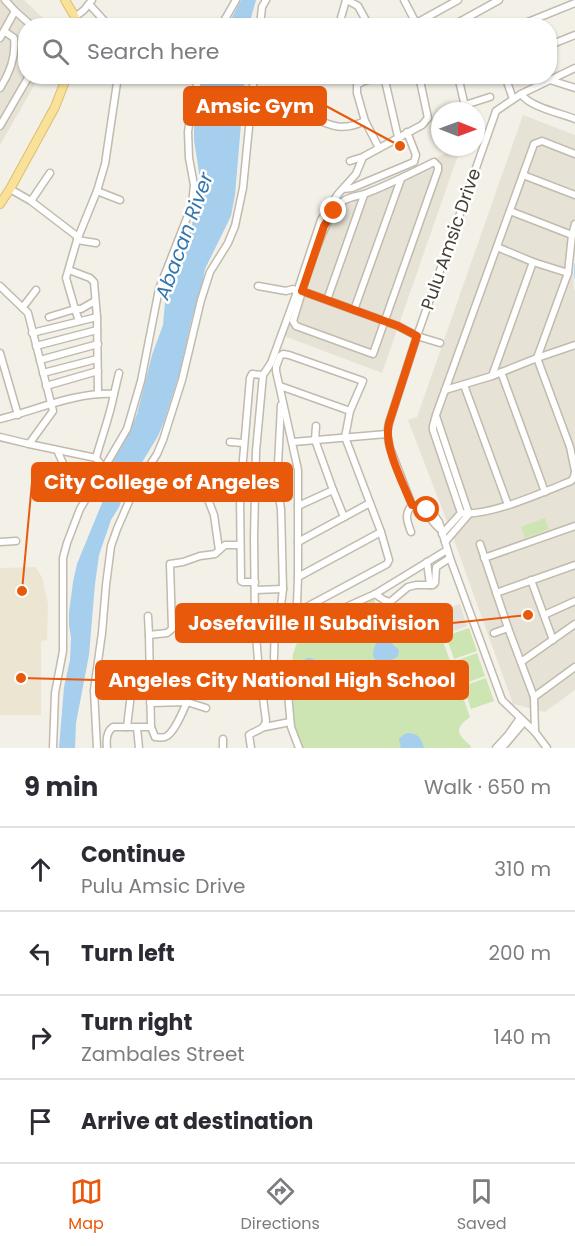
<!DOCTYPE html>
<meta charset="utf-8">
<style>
:root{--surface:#fff;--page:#f2f2f3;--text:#2b2b33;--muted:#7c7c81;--line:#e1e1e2;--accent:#ea580c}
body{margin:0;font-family:Poppins,sans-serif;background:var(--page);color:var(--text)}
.compass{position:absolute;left:431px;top:102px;width:54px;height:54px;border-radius:50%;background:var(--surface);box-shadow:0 2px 4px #0004;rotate:91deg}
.stop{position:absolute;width:18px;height:18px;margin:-14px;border:4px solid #ea580c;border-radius:50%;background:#fff}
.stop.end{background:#ea580c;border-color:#fff;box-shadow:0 2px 6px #0008}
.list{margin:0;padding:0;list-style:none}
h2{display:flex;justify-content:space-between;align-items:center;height:78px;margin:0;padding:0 24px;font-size:26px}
h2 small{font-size:20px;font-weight:400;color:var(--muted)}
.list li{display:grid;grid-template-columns:39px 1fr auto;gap:18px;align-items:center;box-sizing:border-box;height:84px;padding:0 24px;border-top:2px solid var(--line)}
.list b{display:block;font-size:22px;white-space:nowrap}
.list p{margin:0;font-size:20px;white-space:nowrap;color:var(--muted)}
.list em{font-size:20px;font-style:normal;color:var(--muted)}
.icon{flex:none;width:33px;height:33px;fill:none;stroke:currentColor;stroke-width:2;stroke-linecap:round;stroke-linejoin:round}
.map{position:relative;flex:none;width:575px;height:748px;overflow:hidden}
.search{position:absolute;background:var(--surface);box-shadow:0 2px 4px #0004;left:18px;right:18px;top:18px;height:66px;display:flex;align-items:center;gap:15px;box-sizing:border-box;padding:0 21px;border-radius:24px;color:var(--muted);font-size:22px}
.sheet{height:414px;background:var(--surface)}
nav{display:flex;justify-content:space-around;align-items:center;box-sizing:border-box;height:84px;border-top:2px solid var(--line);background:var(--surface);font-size:16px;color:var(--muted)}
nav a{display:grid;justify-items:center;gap:3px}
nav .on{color:var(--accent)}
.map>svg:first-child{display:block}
.residential{fill:#e6e2d6}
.education{fill:#ebe5d2}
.green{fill:#cde5b2}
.parking{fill:#e4e2df}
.water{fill:#a6ceed}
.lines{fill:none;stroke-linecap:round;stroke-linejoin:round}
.stream{stroke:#a6ceed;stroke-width:1.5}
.minor-casing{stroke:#c1baad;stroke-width:9}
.major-casing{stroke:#debe6a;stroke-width:10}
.minor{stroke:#fff;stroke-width:6}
.major{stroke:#f9e19a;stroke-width:8}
.route{stroke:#ea580c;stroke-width:8}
.labels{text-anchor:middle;stroke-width:5;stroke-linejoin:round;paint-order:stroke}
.street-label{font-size:18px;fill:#464036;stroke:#fff}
.water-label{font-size:20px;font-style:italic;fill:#3477ad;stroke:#fff}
.leader{fill:none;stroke:#e8590c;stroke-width:2}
.callout-dot{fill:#e8590c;stroke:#fff;stroke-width:2}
.callout{fill:#e8590c;stroke:#e8590c;stroke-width:2}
.callout-label{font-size:20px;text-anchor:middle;font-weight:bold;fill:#fff}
</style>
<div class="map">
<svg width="575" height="748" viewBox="0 0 575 748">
<rect width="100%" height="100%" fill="#f3f0e7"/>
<g class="residential">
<polygon points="0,0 24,0 49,24 49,25 26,26 26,76 39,77 0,145"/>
<polygon points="523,115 575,135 575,237 572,248 574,288 575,291 575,690 545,712 513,704 454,540 408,420 417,417"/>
<polygon points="450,151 458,155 382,373 284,336 326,222 342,197 366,191"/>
</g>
<polygon class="education" points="35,567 42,577 48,604 47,640 41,641 41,715 0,715 0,568"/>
<g class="green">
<polygon points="545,518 549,529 525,538 521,527"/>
<path d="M373,597l9,23 31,1 6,12 19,-6 32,90c-17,12 -12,18 1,29l-1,2h-170l-9,-28 -1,-32 3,-34 7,-20z"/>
<polygon points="469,628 477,651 454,659 446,636"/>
<polygon points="477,653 485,676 463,684 455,661"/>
<polygon points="486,678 494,701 471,709 463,686"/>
</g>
<polygon class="parking" points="460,604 467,626 445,634 437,612"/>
<g class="water">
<polygon points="241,0 256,0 249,25 228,25"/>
<polygon points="203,77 245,77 235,195 231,216 205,269 200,296 192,318 179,375 164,422 158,436 126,489 119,507 111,520 99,555 95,584 89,655 76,723 75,748 59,748 64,687 70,660 71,638 69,625 69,613 73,582 77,564 102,503 103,485 108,469 126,439 137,414 152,355 163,325 166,290 189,233 200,199 200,179 194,140 194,123"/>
<path d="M376,618c8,3 4,8 2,14l3,7 8,2 10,9 -1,6c-7,6 -25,11 -25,-3 0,-4 2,-7 3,-10l-8,-17 2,-5z"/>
<path d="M307,658h4l4,2c3,10 1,12 0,20 0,8 1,9 -6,13l-6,-3 -4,-17 2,-11z"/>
<path d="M407,733c11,0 14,5 17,15h-23l-2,-9 3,-3z"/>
</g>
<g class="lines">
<polyline class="stream" points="575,264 575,278"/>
<g class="minor-casing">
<g id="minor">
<polyline points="5,0 15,11 32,26"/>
<polyline points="347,0 358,6 369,26"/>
<polyline points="404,0 416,23"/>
<polyline points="89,4 109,26"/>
<polyline points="75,17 84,10 92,0"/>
<polyline points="339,25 346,0"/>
<polyline points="221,26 236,0"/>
<polyline points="260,26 262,7 266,0"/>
<polyline points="411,26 458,0"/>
<polyline points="452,26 499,0"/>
<polyline points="518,26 575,3"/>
<polyline points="0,38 15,11"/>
<polyline points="550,45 575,35"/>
<polyline points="384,76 398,137"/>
<polyline points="458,76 466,111"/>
<polyline points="505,76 513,99"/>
<polyline points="550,80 575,88"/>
<polyline points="459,82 471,76"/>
<path d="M0,88c10,-15 16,-32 14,-50l-10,-7"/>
<path d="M521,94c9,13 39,19 54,25"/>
<path d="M289,96l13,5 10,7 1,1 -1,8c20,10 32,14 53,4"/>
<polyline points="465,105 490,97"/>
<polyline points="0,126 29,76"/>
<polyline points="379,148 365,121 357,93 357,85 362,82 380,76"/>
<polyline points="350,161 363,157"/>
<path d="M434,162l4,4v4l-65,184 -77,-28 -3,-5c9,-27 29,-107 52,-121 7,-4 15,-4 22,-7 23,-9 45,-20 67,-31z"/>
<polyline points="523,175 575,195"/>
<polyline points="10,189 31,201 78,237"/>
<polyline points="343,189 352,188 414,162 416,155 407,132"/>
<polyline points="97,191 120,200"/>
<polyline points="31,201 50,173"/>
<polyline points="510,211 572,235"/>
<polyline points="77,240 96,243"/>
<polyline points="497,247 533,262 568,273"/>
<polyline points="69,270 90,278 94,282 97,317"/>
<polyline points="0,286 28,313 53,411 29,444 0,437"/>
<polyline points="258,286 286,291 293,289 297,292"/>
<polyline points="302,291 398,326 417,336 440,343"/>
<polyline points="327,300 364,195"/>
<polyline points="23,307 36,290"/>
<polyline points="354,310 401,179"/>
<polyline points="49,317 75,309 66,278 77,240 97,191 105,164 118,76"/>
<polyline points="79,321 75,309 81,309 95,301"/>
<polyline points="32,333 97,317 98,394"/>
<polyline points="36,346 97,330"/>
<polyline points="0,353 18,415"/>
<polygon points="283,354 289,355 363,381 350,411 345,437 381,532 389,560 387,564 301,610 298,608 297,604 298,577 298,470 276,371 276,367 280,356"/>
<polyline points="40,360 98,344"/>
<polyline points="501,372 545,492"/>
<polyline points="43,373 97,359"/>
<polyline points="492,376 533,262"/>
<polyline points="464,385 508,505"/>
<polyline points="46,386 98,371"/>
<polyline points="280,386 350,411"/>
<polyline points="445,390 492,376 537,358 575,345"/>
<polyline points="436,416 469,514 445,542"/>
<path d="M0,419c37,-9 75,-27 114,-25l5,-21"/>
<polyline points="316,426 315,440 333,490 344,517"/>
<polyline points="230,442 243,443"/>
<polyline points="293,442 387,434"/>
<polyline points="29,444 96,458"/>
<polyline points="57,450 66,470 63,474"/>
<path d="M100,463l-4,-5c6,-22 14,-42 18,-64"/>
<polyline points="204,489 214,515 219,550"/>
<polyline points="134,490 191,496 197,496 201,494 208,483 240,483"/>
<polyline points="254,491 278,491"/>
<polyline points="298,506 333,490"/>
<path d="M427,510c2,7 8,15 14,20"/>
<path d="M461,513c27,4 83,-21 110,-32l3,-4 1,-6 -5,-24 -33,-89 31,-85 4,-38 3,-11"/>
<path d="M411,532c-4,-11 -7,-18 1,-27"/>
<polyline points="442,534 461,513 433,430 433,426 436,415 534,144 542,141 575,154"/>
<polyline points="0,542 16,541"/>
<polyline points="298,542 370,503"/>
<polyline points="480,544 508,628 534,697 535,732"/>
<polyline points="484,558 575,526"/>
<polyline points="427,562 430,585"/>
<polyline points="298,577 381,532"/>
<polyline points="531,580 553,640"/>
<polyline points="255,582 243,582 241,581 240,495 250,378 252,374 263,375"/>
<polyline points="255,590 283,589"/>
<polyline points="496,593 575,565"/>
<polyline points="375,594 384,600 390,602 408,587 416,585 433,585 435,583 436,567 450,558"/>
<polyline points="544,615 575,601"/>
<polyline points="148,616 149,635 167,633 172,629 170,564 183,562 200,556 215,554 225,545 240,545"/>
<polyline points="299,628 375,594 447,550"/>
<polyline points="494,633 508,628"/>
<path d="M149,635l2,92 4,10c2,0 7,1 10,0 9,-3 18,-26 22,-35l19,6"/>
<polyline points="274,658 275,626 281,606 283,589 281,509 277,485 281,405"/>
<polyline points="521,662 575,624"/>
<polyline points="288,694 291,727 299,748"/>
<polyline points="534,697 575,667"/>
<polyline points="150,703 187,702"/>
<polyline points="127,727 132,685 150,683"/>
<polyline points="265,727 290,722"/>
<polyline points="137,728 139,748"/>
<polyline points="53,748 55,693 63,651 63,558 67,543 80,509 127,429 141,381 159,289 192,205 194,185 189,158 188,132 191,110 199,76"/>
<polyline points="97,748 94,690 102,633 106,585 111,546 117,529 134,490 157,454 163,440 182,380 201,300 210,272 228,243 235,226 243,188 254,76"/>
<path d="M107,748c-1,-8 -1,-16 6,-21h38"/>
<polyline points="223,748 223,739"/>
<path d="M251,748l-2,-13c6,-5 15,-4 17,-14l-8,-61 -3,-37 -1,-86 2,-86 7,-76 8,-12 26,-71 24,-72 17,-26 18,-20 7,-17 59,-32 6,-7 -9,-42"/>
<polyline points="496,748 508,735 520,718"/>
<polyline points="502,748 524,722"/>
<polyline points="547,748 535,732 502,700 450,558 439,522 432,512 421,506 412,505 390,448 387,434 389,423 417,336 496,111 521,94 575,68"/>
</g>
</g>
<g class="major-casing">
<g id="major">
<polyline points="65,0 75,17 75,26"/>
<polyline points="0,204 10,189 55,107 67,76"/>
</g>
</g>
<use href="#minor" class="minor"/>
<use href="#major" class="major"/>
</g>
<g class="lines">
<path class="route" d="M334,211l-10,15 -22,65 96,35 19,10 -28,87c-6,23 14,60 23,82l9,1 6,4"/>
</g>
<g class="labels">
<g class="street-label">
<text transform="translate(451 239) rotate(-71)" y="6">Pulu Amsic Drive</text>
</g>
<g class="water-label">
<text transform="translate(184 236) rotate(-70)" y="7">Abacan River</text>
</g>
</g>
<path class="leader" d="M400 146L326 106M22 591L32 482M528 615L452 623M21 678L96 680"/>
<g class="callout-dot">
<circle cx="400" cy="146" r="6"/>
<circle cx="22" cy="591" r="6"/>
<circle cx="528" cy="615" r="6"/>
<circle cx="21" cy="678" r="6"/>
</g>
<g class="callout">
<rect x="184" y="87" width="142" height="38" rx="6"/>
<rect x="32" y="463" width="260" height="38" rx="6"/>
<rect x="176" y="604" width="276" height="38" rx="6"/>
<rect x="96" y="661" width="372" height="38" rx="6"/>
</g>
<g class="callout-label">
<text x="255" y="113">Amsic Gym</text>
<text x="162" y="489">City College of Angeles</text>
<text x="314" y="630">Josefaville II Subdivision</text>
<text x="282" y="687">Angeles City National High School</text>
</g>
</svg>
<svg class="compass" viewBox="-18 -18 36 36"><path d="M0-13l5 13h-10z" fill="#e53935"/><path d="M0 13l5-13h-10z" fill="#7c7c81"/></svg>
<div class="stop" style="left:427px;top:510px"></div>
<div class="stop end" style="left:334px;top:211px"></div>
<div class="search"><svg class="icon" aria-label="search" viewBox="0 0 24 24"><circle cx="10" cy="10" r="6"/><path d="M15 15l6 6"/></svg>Search here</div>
</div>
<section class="sheet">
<h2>9 min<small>Walk · 650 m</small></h2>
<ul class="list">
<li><svg class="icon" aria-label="ahead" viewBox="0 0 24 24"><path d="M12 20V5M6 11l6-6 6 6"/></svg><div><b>Continue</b><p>Pulu Amsic Drive</p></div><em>310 m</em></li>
<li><svg class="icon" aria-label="left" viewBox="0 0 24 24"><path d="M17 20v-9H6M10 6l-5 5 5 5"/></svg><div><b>Turn left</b></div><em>200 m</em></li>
<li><svg class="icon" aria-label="right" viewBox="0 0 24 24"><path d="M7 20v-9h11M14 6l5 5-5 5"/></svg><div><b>Turn right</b><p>Zambales Street</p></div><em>140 m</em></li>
<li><svg class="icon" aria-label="arrive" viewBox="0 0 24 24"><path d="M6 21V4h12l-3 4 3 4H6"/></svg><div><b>Arrive at destination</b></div></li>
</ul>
</section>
<nav>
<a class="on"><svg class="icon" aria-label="map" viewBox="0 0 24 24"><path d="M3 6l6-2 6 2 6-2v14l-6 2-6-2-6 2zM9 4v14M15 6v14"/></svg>Map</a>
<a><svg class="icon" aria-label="directions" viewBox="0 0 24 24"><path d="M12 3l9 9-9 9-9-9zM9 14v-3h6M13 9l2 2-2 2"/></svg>Directions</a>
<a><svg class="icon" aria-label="saved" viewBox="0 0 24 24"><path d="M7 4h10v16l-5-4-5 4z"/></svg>Saved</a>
</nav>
